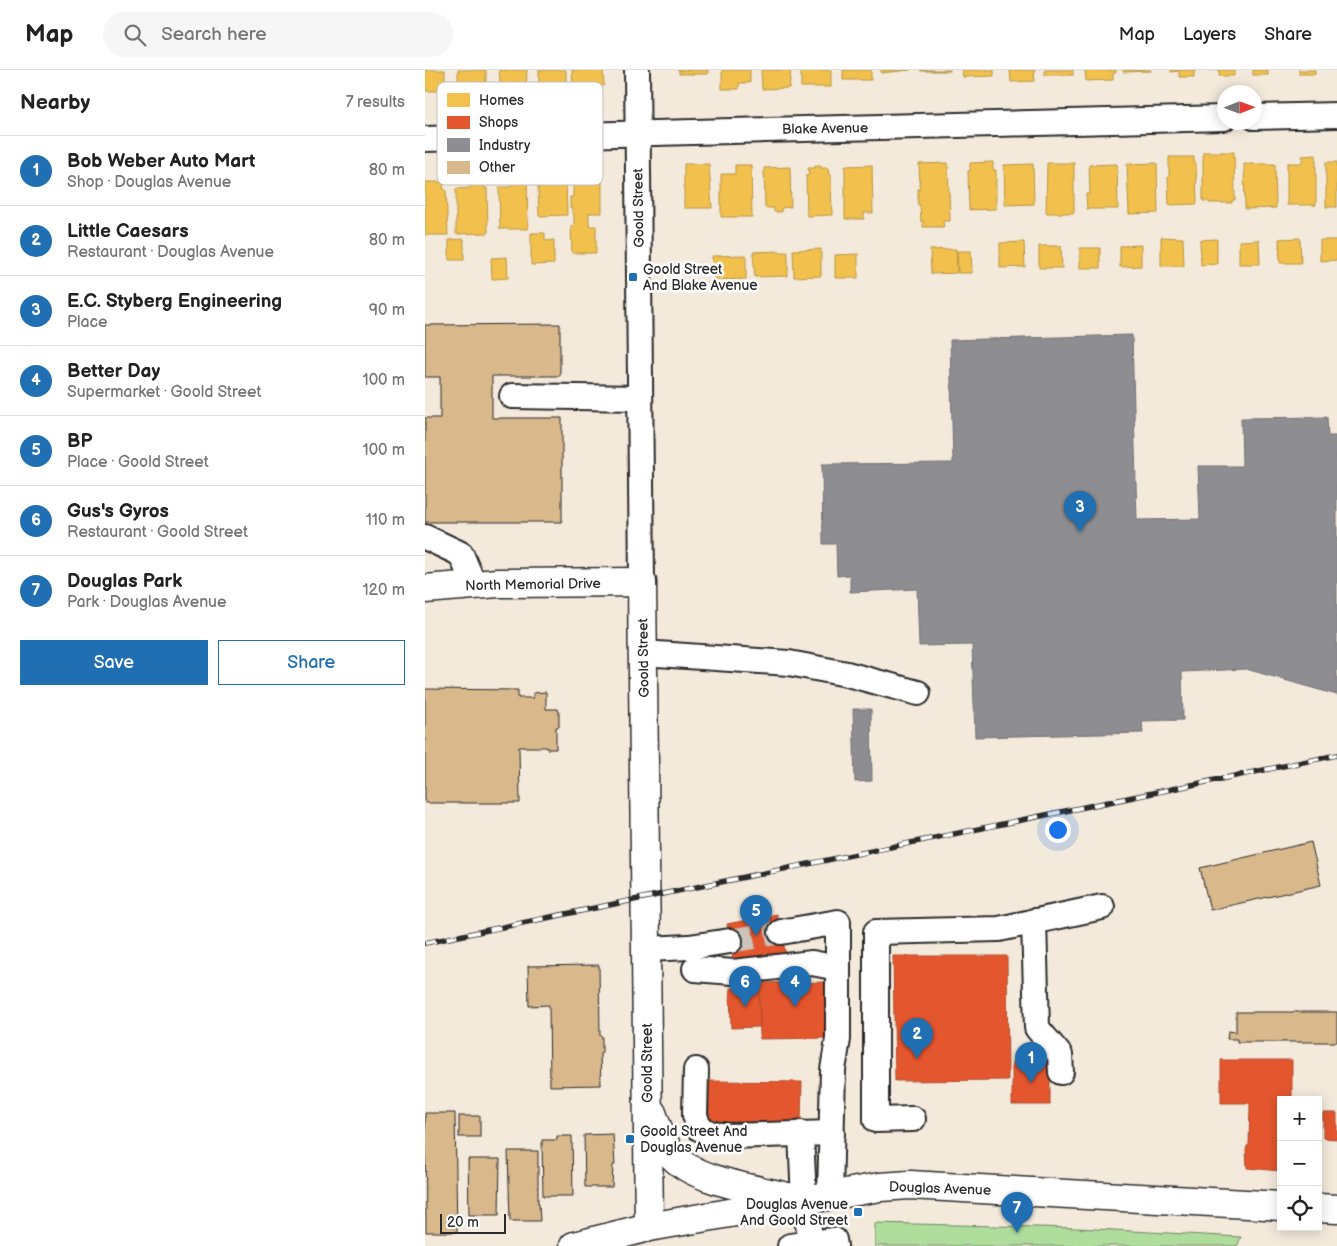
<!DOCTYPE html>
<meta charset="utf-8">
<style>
:root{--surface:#fff;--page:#f6f6f6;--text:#222;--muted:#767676;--line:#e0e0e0;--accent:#1f6fb2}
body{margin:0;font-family:"Balsamiq Sans",sans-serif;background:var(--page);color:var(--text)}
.controls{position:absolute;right:15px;bottom:15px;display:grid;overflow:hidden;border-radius:0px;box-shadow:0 2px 12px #0003}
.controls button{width:45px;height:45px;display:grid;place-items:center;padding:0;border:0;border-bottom:1px solid var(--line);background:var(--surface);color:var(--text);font:25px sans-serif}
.compass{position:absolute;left:792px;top:15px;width:45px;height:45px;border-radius:50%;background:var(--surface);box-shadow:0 2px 12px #0003;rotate:89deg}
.scale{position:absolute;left:15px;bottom:12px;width:66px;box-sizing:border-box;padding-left:5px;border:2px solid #2b2b2b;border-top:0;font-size:14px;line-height:18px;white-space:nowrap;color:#2b2b2b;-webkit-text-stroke:4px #fff;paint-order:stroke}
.you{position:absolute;left:632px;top:759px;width:18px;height:18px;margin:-12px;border:4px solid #fff;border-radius:50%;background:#1a73e8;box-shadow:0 0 0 8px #1a73e833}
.badge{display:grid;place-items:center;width:32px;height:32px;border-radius:50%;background:var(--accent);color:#fff;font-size:16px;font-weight:700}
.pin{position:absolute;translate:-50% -41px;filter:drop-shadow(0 1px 2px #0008)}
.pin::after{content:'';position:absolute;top:26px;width:18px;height:15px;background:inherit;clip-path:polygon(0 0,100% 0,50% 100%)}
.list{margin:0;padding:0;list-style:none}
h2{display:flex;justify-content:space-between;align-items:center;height:65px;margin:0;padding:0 20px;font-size:21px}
h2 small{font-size:16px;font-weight:400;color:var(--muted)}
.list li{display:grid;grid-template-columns:32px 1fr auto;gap:15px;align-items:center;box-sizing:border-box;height:70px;padding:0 20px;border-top:1px solid var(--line)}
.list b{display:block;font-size:19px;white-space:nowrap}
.list p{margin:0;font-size:16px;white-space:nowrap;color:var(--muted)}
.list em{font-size:16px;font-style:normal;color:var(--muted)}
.actions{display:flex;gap:10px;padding:15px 20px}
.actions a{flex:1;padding:11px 0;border:1px solid var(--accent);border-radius:0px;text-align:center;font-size:18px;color:var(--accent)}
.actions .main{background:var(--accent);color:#fff}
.icon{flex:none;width:28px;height:28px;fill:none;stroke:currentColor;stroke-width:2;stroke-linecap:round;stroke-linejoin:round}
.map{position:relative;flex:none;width:912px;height:1176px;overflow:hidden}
header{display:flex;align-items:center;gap:30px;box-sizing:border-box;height:70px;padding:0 25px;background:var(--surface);border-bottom:1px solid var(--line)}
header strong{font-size:24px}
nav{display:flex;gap:28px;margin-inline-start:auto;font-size:18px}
.search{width:350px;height:45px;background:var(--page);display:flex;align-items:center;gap:12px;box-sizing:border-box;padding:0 18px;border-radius:28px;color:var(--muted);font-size:19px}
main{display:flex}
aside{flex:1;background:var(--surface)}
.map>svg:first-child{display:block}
.green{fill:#afdd9b;stroke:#6d8463}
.homes{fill:#f2c14e;stroke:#b69444}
.shops{fill:#e4572e;stroke:#ac4a2d}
.industry{fill:#8d8d92;stroke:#707073}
.building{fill:#d9b88c;stroke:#2b2b2b}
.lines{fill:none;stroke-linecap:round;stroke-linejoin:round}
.minor-tunnel{stroke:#ccc4b9;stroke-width:24;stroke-dasharray:24 12;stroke-linecap:butt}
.minor-casing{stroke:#2b2b2b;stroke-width:28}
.major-casing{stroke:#2b2b2b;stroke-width:31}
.minor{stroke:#fff;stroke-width:24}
.major{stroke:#fff;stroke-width:28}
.rail-casing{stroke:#2b2b2b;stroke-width:5.5}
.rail{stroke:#fff;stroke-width:4;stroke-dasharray:11;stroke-linecap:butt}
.poi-dot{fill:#1f6fb2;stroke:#fff;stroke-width:2}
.labels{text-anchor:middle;stroke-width:5;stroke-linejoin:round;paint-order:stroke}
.street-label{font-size:14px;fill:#2b2b2b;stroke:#fff}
.poi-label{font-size:14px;fill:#2b2b2b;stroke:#fff;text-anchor:start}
.key{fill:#fff;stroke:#bfbfbf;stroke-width:1}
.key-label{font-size:14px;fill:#2b2b2b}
</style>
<header>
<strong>Map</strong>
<div class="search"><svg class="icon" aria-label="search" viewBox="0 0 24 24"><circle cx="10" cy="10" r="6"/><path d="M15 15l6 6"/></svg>Search here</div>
<nav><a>Map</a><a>Layers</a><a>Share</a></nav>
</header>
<main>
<aside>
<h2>Nearby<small>7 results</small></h2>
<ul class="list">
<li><span class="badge">1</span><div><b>Bob Weber Auto Mart</b><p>Shop · Douglas Avenue</p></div><em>80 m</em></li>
<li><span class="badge">2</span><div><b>Little Caesars</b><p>Restaurant · Douglas Avenue</p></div><em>80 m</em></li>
<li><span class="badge">3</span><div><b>E.C. Styberg Engineering</b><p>Place</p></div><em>90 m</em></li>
<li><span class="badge">4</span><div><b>Better Day</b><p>Supermarket · Goold Street</p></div><em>100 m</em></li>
<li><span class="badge">5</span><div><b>BP</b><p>Place · Goold Street</p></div><em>100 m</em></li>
<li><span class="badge">6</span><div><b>Gus's Gyros</b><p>Restaurant · Goold Street</p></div><em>110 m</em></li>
<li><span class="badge">7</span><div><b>Douglas Park</b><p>Park · Douglas Avenue</p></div><em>120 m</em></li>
</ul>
<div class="actions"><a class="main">Save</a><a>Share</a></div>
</aside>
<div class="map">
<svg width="912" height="1176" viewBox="0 0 912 1176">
<rect width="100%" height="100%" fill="#f4eadc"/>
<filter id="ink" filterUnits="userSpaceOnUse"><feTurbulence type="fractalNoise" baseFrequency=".02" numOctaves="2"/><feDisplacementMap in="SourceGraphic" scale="10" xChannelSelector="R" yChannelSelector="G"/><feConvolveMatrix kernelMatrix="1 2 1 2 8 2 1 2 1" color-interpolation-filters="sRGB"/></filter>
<g filter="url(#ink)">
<polygon class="green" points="450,1153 652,1158 816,1167 812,1176 450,1176"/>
<g class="homes">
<rect x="0" y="0" width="20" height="21"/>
<polygon points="33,0 61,0 61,13 49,13 49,20 33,20"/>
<polygon points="74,0 102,0 101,22 76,22"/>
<polygon points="114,0 141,0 141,16 138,16 138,22 118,22 118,16 114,16"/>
<polygon points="147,0 178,0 179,16 175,16 175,22 148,22"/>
<polygon points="252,0 283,0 283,4 254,4 254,0"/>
<polygon points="297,0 325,0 325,13 314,13 314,19 297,19"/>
<polygon points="336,0 366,0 364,18 337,19"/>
<rect x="376" y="0" width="30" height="17"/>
<rect x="418" y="0" width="28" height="10"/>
<polygon points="456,0 485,0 456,3"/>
<rect x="496" y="0" width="29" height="1"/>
<polygon points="537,0 569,0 569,6 538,7"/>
<polygon points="585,0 610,0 609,11 586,12"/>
<rect x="620" y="0" width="28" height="5"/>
<polygon points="660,0 691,0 691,3 688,3 688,10 661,11"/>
<polygon points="698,0 726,0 726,1 698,2"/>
<polygon points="746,0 771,0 771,1 769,1 769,7 754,7 754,1 746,2"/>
<polygon points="783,0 809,0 809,6 794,6 794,0"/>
<rect x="828" y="0" width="15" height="5"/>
<rect x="874" y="0" width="16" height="4"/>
<polygon points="778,82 809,82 810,130 807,130 807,133 784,133 784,131 778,131"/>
<polygon points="891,85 891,135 862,135 862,93 877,93 877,86"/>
<polygon points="744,87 769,87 769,93 771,93 772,134 744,135 743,107 744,107"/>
<polygon points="568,92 568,100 571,100 571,139 544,140 543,101 545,101 545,93"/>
<rect x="901" y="92" width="11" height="45"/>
<polygon points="523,93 525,151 518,151 519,157 498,157 498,151 496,152 495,135 493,135 493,119 495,119 494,94"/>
<polygon points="622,93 649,93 649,143 621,143"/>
<polygon points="732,93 733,143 704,144 702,94"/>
<polygon points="259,94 284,94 287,138 259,138"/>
<polygon points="608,94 609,134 580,135 579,95"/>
<polygon points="692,94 693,139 662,139 661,124 665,124 664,95"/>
<polygon points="819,94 850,94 851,138 820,139"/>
<polygon points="310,95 326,95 327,147 296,147 296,104 310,104"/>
<polygon points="447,95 448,143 439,143 439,149 420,149 420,96"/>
<polygon points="390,96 396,96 396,98 403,98 404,105 406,105 407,145 382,146 381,105 384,105 383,98 390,98"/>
<polygon points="365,97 366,137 356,138 356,142 349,142 349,138 340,138 339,98"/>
<polygon points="122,108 141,108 142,145 114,146 113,116 122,116"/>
<polygon points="102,109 103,159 75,159 74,117 86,117 86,110"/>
<polygon points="45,110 59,110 59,118 62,118 63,163 31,164 31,119 45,118"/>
<polygon points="148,110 177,110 177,143 164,143 164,156 171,156 171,183 147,183 146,156 149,156 149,144 147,144 147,138 145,138 145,127 148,127"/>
<polygon points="0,112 18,112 19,120 21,120 23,165 0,165"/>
<polygon points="106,163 120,163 120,171 129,170 129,194 106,195"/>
<polygon points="736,167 758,168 759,196 736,196"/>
<polygon points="875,168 876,193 855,193 854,169"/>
<polygon points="39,169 39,190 24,190 24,170"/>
<polygon points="792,169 792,194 776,195 775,170"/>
<polygon points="834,170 835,194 814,194 814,171"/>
<polygon points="895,170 912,170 912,190 895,191"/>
<polygon points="599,172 600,197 575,198 575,173"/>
<polygon points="716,175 716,196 695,197 695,176"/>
<polygon points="614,176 636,176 637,198 614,198"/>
<rect x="655" y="178" width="20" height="20"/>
<polygon points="396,179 396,206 369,207 368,180"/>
<polygon points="531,179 532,203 506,204 505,180"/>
<polygon points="352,181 352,182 363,182 363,206 330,207 328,182"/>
<polygon points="532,181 546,181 547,203 533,203"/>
<polygon points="433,184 433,208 410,208 410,185"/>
<polygon points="321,185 321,209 288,210 287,186"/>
<polygon points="82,187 83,208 67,209 66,188"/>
</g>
<g class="shops">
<polygon points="352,844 361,885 309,895 302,854"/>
<polygon points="468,886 582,886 583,1010 470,1011"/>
<polygon points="404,912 405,968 335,969 334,913"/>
<polygon points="305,918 334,918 335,957 306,958"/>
<polygon points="796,990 867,990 867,1030 856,1030 856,1101 822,1098 821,1080 822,1076 824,1075 825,1033 796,1033"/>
<rect x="587" y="992" width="38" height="43"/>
<polygon points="284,1011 377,1012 376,1052 284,1052"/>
<polygon points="898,1043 912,1043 912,1069 898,1068"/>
</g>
<g class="industry">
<polygon points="707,265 712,450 775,449 773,396 817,396 816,348 902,347 903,366 912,366 912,625 821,599 757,602 758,650 717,651 718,663 550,667 547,575 494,576 492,519 425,522 425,505 412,506 411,474 398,474 397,394 528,393 525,270"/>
<polygon points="428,639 446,639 447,711 430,712"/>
</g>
<g class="building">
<polygon points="135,254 135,306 67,306 67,348 137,348 137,452 0,452 0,348 15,348 15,307 0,307 0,255"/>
<polygon points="0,619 93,620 93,628 108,628 108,623 121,622 121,639 133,639 134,642 134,657 131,657 131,679 122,679 122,677 94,677 95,733 0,733"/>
<polygon points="886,772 896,815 785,840 775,798"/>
<polygon points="174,895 175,966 177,966 177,983 175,983 176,1015 125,1016 124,935 104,936 103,896"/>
<polygon points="811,942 912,942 912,972 812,972 812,969 802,969 803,961 811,962"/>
<polygon points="0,1043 30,1043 32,1162 1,1162"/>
<rect x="34" y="1046" width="21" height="21"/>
<polygon points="188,1064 190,1095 188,1095 187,1117 160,1117 159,1065"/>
<polygon points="132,1066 147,1066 148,1126 118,1126 117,1070 132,1070"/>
<polygon points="83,1081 113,1081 113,1133 114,1133 115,1151 85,1151"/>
<polygon points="43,1089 75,1089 74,1145 44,1145"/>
</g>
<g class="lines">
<polyline class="minor-tunnel" points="305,871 356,862"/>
<g class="minor-casing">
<g id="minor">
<polyline points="212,0 217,512"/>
<polyline points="829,47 912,45"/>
<polyline points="0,69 799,48"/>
<polyline points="87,326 215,328"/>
<polyline points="0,467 36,484 49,515"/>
<polyline points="218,583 364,593 422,604 493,623"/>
<polyline points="609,851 612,958 635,985 636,1002"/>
<polyline points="356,862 413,852 413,969 408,1000 405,1127"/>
<polyline points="222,879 264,877 305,871"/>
<polyline points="270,899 308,902 387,893 413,898"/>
<polyline points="271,1000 270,1045 274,1058 287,1064 305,1066 407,1063"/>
<polyline points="488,1049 451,1050 451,862 574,859 677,837"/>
<polyline points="376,1063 379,1131 386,1172"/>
<polyline points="365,1176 409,1170 410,1176"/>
</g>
</g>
<g class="major-casing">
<g id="major">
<polyline points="0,519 73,513 217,512 224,1157"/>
<path d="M227,1043c5,14 10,29 19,41 21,27 89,36 121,44"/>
<polyline points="893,1138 912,1139"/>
<polyline points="149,1176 224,1157 455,1117 485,1115 856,1136"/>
</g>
</g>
<use href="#minor" class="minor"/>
<use href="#major" class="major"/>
<g class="rail-casing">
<polyline id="rail" points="0,873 912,685"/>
</g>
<use href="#rail" class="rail"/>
</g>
</g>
<g class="poi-dot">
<rect x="203" y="202" width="10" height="10" rx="2.5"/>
<rect x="200" y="1064" width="10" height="10" rx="2.5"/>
<rect x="428" y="1137" width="10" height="10" rx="2.5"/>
</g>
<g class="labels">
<g class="street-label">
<text transform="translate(400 58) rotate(-1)" y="5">Blake Avenue</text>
<text transform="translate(213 138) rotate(-91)" y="5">Goold Street</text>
<text transform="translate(108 514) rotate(-1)" y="5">North Memorial Drive</text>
<text transform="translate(218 588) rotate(-91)" y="5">Goold Street</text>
<text transform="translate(222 993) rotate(-90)" y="5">Goold Street</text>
<text transform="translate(515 1118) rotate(2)" y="5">Douglas Avenue</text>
</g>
<g class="poi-label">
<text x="218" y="204">Goold Street<tspan x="218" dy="16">And Blake Avenue</tspan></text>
<text x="215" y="1066">Goold Street And<tspan x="215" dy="16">Douglas Avenue</tspan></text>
<text x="423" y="1139" text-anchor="end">Douglas Avenue<tspan x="423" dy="16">And Goold Street</tspan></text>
</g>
</g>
<rect x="12" y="12" width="166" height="103" rx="8" class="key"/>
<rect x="22" y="23" width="23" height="14" fill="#f2c14e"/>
<rect x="22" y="46" width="23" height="13" fill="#e4572e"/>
<rect x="22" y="68" width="23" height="14" fill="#8d8d92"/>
<rect x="22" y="91" width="23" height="13" fill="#d9b88c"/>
<g class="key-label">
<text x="54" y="35">Homes</text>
<text x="54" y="57">Shops</text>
<text x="54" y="80">Industry</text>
<text x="54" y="102">Other</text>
</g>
</svg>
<div class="controls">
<button>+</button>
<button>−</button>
<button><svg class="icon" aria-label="locate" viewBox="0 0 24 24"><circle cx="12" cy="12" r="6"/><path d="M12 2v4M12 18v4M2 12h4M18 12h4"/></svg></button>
</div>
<svg class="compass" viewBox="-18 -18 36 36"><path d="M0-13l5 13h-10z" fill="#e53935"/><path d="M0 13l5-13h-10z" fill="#767676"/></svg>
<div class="scale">20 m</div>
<div class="you"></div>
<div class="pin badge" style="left:606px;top:1013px">1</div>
<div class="pin badge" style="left:492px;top:989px">2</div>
<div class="pin badge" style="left:655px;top:462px">3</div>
<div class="pin badge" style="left:370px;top:937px">4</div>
<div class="pin badge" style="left:331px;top:866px">5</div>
<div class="pin badge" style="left:320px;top:937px">6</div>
<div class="pin badge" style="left:592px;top:1163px">7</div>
</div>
</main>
